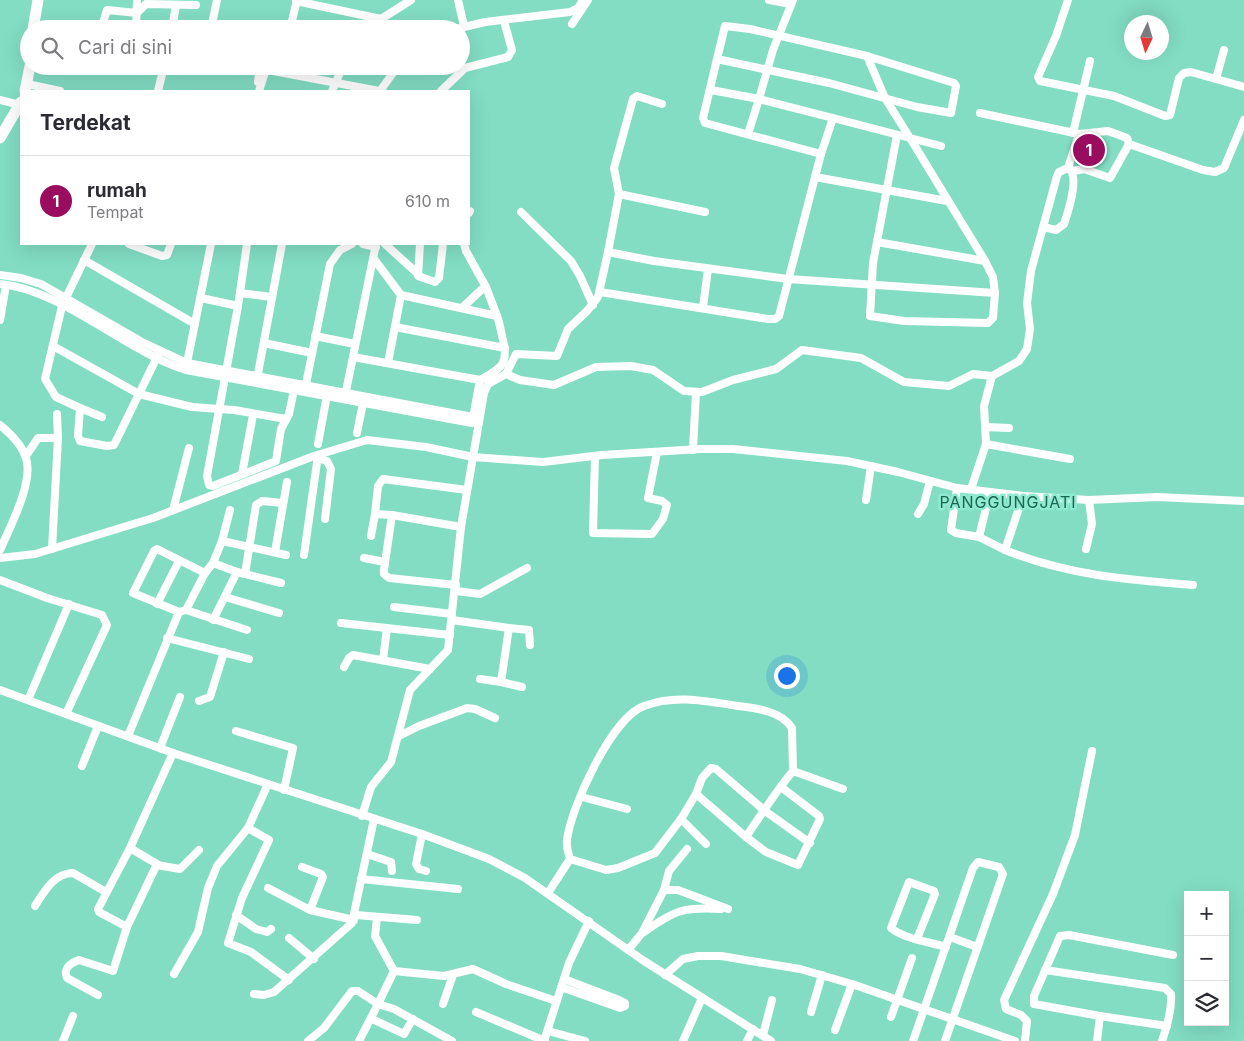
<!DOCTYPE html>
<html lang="id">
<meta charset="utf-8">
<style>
:root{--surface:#fff;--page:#f2f2f3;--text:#2b2b33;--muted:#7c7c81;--line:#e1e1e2;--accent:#990c5f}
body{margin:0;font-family:Inter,sans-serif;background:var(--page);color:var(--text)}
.controls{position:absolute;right:15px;bottom:15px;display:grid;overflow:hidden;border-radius:0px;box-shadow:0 5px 20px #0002}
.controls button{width:45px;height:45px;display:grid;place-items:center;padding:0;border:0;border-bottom:1px solid var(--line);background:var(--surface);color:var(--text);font:25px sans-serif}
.compass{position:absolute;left:1124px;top:15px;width:45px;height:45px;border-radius:50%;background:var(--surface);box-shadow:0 5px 20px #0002;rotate:184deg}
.you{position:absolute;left:786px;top:675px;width:18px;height:18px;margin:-12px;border:4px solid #fff;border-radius:50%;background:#1a73e8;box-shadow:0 0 0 8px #1a73e833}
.badge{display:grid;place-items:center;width:32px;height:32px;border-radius:50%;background:var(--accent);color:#fff;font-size:16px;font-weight:700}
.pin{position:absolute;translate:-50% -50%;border:2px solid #fff;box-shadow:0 1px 5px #0006}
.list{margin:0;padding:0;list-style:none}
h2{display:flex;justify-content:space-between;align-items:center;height:65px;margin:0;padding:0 20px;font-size:21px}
h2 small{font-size:16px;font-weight:400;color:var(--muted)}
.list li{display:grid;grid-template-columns:32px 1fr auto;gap:15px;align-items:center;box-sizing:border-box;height:90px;padding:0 20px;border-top:1px solid var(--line)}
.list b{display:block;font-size:19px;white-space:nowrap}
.list p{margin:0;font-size:16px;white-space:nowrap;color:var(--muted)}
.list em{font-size:16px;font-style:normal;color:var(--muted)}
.icon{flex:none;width:28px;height:28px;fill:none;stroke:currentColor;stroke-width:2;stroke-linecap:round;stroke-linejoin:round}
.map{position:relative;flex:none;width:1244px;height:1041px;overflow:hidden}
.search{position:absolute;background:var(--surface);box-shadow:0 5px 20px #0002;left:20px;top:20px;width:450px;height:55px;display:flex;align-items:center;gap:12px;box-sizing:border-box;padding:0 18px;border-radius:28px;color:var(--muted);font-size:19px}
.panel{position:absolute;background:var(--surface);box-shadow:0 5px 20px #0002;left:20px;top:90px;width:450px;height:155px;border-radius:0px}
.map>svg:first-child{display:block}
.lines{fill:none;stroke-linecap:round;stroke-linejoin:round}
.minor{stroke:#fff;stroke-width:8}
.highway{stroke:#fff;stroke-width:11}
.labels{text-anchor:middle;stroke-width:5;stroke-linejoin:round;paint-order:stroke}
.quarter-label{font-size:16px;letter-spacing:1px;fill:#1c6553;stroke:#8febcf}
</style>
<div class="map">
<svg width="1244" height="1041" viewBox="0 0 1244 1041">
<rect width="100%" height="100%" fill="#82ddc2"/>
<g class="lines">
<g class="minor">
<polyline points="458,0 464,26"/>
<polyline points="769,0 791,4"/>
<polyline points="1068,0 1056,36 1038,77 1040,81 1114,96 1165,116 1170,115 1179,78 1184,73 1191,72 1244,87"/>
<polyline points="296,1 381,19"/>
<polyline points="137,13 146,4 196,5"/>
<polyline points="572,24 588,0"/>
<polygon points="725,26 750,29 867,56 954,83 956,86 951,113 917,107 829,83 717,59"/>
<polyline points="101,29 107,10 137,13"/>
<polyline points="136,29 137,0"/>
<polyline points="172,29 176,5"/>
<polyline points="211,29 217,0"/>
<polyline points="290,29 297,0"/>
<polyline points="371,29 381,19 411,0"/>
<polyline points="456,29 485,22 570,12 578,8 583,0"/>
<polyline points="867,56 885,98 910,138 941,146"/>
<polyline points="717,59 703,118 705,123 821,154"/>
<polyline points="255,66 259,74 258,82"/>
<polyline points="1216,79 1224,50"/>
<polyline points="27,84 60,91"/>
<polyline points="711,90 759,99 748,134"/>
<polyline points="158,91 164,66"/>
<polyline points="259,91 265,72 268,70 379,91"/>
<polyline points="332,91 343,66"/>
<polyline points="380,91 398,66"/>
<polyline points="441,91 465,68 508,57 512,50 504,21"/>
<polyline points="0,100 20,105"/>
<polyline points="1073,133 1090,61"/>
<polyline points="1079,134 1108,131 1127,138 1129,144"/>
<polyline points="897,135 873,263 870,316 904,321 988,323 993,318 995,293"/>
<polyline points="1073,171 1084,169 1110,178 1129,144 1203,170 1215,172 1224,168 1244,120"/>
<polyline points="815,177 947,201"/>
<polyline points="619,194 614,168 633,99 637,96 662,104"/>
<polyline points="521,212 571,261 580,276 593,305"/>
<polyline points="469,213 470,211"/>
<path d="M1043,227l13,3 8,-6c4,-12 15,-45 6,-55"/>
<polyline points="877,242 985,261"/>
<polyline points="92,244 62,306 45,379 56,397 80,408 78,436 80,441 107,446 114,445 158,355"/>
<polyline points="129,244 162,256 167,255 171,244"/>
<polyline points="247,244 238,306 207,476 209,485 213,486 276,461 281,429 289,414 295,385"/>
<polyline points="363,244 376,247"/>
<polyline points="385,244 418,274"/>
<polyline points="420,244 418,276 435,282 439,278 443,244"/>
<polyline points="464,244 466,251 486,287 497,316"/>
<polyline points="608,252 619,194 705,212"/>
<polyline points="374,259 401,295"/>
<polyline points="84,260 195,324"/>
<polyline points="0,275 21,278 41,284 142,342 187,363 473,417"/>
<path d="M0,284c61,5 125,67 186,86l286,53 8,-43 -127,-23"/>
<polyline points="600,292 768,319 775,319 779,316 821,154 833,118 759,99 773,50 793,0"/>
<polyline points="240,293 272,297"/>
<polyline points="201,298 238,306"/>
<polyline points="703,307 708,269"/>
<polyline points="462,308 481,290"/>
<polyline points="0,320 6,285"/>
<polyline points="395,327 505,348"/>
<polyline points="315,336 355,344"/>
<polyline points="264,343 312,353"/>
<polyline points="53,346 139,394 192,407 234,410 286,419"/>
<polyline points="187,363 211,244"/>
<path d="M388,363l13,-68 96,21c3,8 4,16 6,24 6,25 -2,28 -23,40"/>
<polyline points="506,374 516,354 557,356 568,329 587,311 598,297 608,252 654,261 788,279 995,293 993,277 985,261 910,138 833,118"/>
<polyline points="257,379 282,244"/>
<polyline points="306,384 330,264 340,250 352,244"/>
<polyline points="345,396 376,244"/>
<polyline points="80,408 102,417"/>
<path d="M0,425c10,8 22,20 26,33 8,24 -16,69 -26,92"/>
<polyline points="986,427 1009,428"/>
<polyline points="357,433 363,403"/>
<polyline points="318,444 327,395"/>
<polyline points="986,444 1070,459"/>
<polyline points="693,450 696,392"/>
<polyline points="26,456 38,438 58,438 57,414"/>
<polyline points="595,456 593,533 652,534 663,519 667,505 662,501 648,498 657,452"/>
<polyline points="318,458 327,461 331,469 325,519"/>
<polyline points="242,474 253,415"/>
<polyline points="957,488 951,530 956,533 979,537"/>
<polyline points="971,489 986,444 984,406 992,376 1019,361 1027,349 1030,329 1027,303 1031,271 1057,176 1059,172 1068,168 1079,134 980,113"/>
<polyline points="990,492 979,537 1005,550"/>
<path d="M1023,496l-18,54c61,25 123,30 188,35"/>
<polyline points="866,500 871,466"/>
<polyline points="173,510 189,448"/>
<polyline points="375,514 378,486 383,479 467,490"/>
<polyline points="918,514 924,504 930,481"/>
<polyline points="371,536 375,514 392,515"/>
<polyline points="222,541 286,555"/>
<polyline points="52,549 58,438"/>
<polyline points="1086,549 1092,524 1089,500"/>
<polyline points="275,552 287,482"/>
<polyline points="304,555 318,455"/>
<polyline points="0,558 35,554 153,518 314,456 367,440 426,447 473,457 543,462 602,455 700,449 733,449 847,461 898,472 957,488 1023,496 1089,500 1157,497 1244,501"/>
<polyline points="364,558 385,562"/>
<polyline points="213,563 222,541 230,510"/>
<polyline points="245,574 256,505 262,501 283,503"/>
<polyline points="0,580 47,598 102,615 107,625 66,714"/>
<polyline points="456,585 389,578 384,574 384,570 392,515 461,527"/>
<polyline points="456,591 480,594 527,568"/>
<polyline points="225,597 279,613"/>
<polyline points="157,604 179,561"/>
<polyline points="394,607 452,614"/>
<polyline points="186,610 247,630"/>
<polyline points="179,612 133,593 154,551 157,549 205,573"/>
<polyline points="213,620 237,572"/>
<polyline points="452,620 509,628 501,682 480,679"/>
<polyline points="341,623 450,635"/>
<polyline points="509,628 529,630 530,645"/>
<polyline points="167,638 249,659"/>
<polyline points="383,660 387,628"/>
<polyline points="344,667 349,658 353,655 430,669"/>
<polyline points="501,682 522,687"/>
<polyline points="0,690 173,753 422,834 489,859 525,878 644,961 771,1041"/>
<polyline points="28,700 69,604"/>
<polyline points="199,701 210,697 224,652"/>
<polyline points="236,731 293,748 284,790"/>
<polyline points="128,736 179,612 186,610 205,573 213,563 237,572 281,583"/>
<polyline points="399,736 419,726 467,708 475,709 495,718"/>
<polyline points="160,748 180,697"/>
<polyline points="82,766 98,726"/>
<polyline points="793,771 843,789"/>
<polyline points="696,794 746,837"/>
<polyline points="582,797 627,809"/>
<polyline points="362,816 371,787 391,762 410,690 448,650 461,527 484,393 488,384 506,374 520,380 554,385 596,367 631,366 653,370 684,391 702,392 733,380 776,369 802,350 861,358 904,382 949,386 973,374 992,376"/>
<polyline points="681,819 706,844"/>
<polyline points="248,828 269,840 242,898 228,943 251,952 289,980"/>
<polyline points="422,834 416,864 419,869 426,871"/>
<polyline points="130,848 157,864 127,927 99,912 98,909 130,848 173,753"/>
<polyline points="367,854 391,862 392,871"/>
<path d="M570,859c-2,-7 -4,-12 -3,-19 4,-33 45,-123 77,-134 31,-12 62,-5 94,0 17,2 44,5 54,22l1,43c-17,20 -32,44 -47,66l20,15 32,13 22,-46 -1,-3 -38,-29"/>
<polyline points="157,865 180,869 199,850"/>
<polyline points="302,867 321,874 323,877 310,910"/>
<polyline points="361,879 458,889"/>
<polyline points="268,888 310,910 354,920"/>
<polyline points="664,890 669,871 687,849"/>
<polyline points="548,893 570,859 606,870 618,868 655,853 681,819 696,794 702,778 711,768 716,769 765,811 810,843"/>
<path d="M35,906c9,-14 19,-33 38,-33l33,19"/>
<polyline points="236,915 256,929 267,932 271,929"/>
<polyline points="356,915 417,920"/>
<polyline points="377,918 375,936 394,971 444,976 473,969 506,984 556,1001"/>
<path d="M644,932c31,-22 39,-25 77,-23"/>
<polyline points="950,937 977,947"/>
<polyline points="289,938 314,959"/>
<path d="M917,939l18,-45 -1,-3 -25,-9 -18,46c13,11 39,14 55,19"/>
<polyline points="628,950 642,933 664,890 678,890 728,909"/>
<path d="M1045,970l120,18 6,6c1,16 -4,32 -9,47"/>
<polyline points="174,974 198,932 208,888 217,866 248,828 268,784"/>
<polyline points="665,975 683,959 698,956 721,956 800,969 852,984 1015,1041"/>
<polyline points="561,987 620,1008 625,1006 625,1003 619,1000 564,979"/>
<polyline points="254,994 264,995 274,992 352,923 374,819"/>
<path d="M98,995l-31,-17c-4,-9 3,-15 12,-18l34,11 14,-44"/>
<polyline points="443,1004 453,975"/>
<polyline points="476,1012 545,1041"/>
<polyline points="811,1012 822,975"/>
<polyline points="1100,1016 1167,1026"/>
<polyline points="891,1017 912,958"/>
<polyline points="372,1019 404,1034 413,1019"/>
<polyline points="835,1030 852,984"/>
<polyline points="548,1031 585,1041"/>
<polyline points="763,1035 772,1000"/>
<polyline points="63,1041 73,1016"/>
<polyline points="308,1041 324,1028 352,991 358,991 378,1004 394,971"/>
<polyline points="359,1041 378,1004 394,1009 452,1041"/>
<polyline points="544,1041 569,963 589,921"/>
<polyline points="683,1041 702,998"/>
<polyline points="747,1041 753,1029"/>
<polyline points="913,1041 973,868 978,862 999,867 1003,874 945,1041"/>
<polyline points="1025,1041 1027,1021 1021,1015 1006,1009 1004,1000 1053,894 1075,835 1092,751"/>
<polyline points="1097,1041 1100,1016 1034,1004 1034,996 1060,936 1069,935 1173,955"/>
</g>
<g class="highway">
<polyline points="33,29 38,0"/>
<polyline points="25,91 30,66"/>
<polyline points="0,138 21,102"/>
</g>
</g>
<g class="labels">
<g class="quarter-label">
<text x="1008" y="508">PANGGUNGJATI</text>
</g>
</g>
</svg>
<div class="controls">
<button>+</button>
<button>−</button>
<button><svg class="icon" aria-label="layers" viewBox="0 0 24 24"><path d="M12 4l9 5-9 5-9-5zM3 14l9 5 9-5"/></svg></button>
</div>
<svg class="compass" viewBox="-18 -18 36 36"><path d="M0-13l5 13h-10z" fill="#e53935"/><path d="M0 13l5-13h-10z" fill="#7c7c81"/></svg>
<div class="you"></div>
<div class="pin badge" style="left:1089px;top:150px">1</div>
<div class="search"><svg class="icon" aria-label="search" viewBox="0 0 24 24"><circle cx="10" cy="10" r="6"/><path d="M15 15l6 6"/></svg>Cari di sini</div>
<section class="panel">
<h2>Terdekat<small></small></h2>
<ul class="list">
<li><span class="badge">1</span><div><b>rumah</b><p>Tempat</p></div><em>610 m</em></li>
</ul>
</section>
</div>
